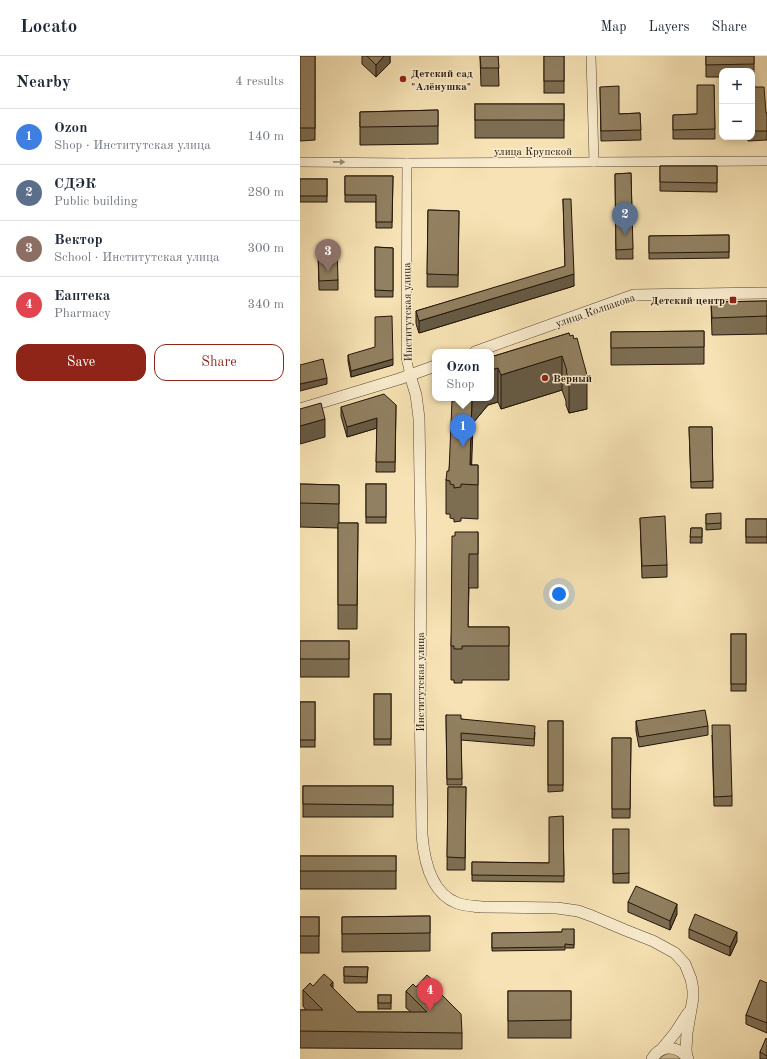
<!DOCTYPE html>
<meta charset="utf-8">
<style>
:root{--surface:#fff;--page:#f6f6f7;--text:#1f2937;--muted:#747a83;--line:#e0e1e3;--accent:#8f2418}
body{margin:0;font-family:"Old Standard TT",serif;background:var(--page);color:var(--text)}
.controls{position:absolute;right:12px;top:12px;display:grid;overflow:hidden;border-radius:8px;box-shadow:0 2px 10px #0003}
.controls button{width:36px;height:36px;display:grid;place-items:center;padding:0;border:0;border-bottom:1px solid var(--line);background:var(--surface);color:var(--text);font:20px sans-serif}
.you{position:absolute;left:259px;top:538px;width:14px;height:14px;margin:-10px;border:3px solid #fff;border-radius:50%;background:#1a73e8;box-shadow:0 0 0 6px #1a73e833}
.badge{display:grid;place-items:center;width:26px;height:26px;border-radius:50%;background:var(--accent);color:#fff;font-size:13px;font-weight:700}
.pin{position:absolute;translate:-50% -33px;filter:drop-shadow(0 1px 2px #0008)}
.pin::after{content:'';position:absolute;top:21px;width:14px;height:12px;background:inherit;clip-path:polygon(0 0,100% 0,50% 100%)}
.popup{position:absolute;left:132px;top:293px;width:62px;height:52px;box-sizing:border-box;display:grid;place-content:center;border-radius:8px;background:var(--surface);filter:drop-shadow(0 1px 3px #0005);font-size:13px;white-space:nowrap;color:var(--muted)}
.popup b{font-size:15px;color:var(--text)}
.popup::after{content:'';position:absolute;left:50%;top:100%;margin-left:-8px;border:8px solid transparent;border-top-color:var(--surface)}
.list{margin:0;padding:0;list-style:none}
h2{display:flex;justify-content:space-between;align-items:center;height:52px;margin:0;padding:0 16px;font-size:17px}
h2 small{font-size:13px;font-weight:400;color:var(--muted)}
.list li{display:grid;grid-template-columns:26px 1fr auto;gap:12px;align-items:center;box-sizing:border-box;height:56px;padding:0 16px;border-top:1px solid var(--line)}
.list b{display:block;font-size:15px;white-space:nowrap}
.list p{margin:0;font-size:13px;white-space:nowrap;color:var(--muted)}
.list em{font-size:13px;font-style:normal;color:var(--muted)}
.actions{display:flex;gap:8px;padding:12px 16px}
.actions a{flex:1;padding:9px 0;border:1px solid var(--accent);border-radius:12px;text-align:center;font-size:14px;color:var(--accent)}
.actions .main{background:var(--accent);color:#fff}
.map{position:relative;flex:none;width:467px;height:1003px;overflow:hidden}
header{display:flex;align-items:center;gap:24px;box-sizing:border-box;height:56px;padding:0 20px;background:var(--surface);border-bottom:1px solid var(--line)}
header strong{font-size:19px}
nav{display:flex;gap:22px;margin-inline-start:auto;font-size:14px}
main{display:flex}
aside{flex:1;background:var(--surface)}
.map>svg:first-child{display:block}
.green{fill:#d2bf97;stroke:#7a6a50}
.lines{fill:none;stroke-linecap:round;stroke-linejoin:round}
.minor-casing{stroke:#584833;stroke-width:10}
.tertiary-casing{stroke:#584833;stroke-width:12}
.minor{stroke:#f9ecce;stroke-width:9}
.tertiary{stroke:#f9ecce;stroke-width:11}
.wall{fill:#7d6e53;stroke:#231508}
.shaded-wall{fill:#665a44;stroke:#231508}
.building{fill:#918061;stroke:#231508}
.oneway{fill:#998b75}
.poi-dot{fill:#8f2418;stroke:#f9ecce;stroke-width:1.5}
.labels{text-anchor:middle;stroke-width:3;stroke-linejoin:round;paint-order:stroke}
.poi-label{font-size:11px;font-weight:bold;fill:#231508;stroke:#f9ecce;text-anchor:start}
.street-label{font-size:11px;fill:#231508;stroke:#f9ecce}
</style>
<header>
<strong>Locato</strong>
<nav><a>Map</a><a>Layers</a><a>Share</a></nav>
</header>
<main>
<aside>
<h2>Nearby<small>4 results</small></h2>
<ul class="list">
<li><span class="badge" style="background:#3f7fe0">1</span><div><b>Ozon</b><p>Shop · Институтская улица</p></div><em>140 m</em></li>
<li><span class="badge" style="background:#5c6f8a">2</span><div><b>СДЭК</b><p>Public building</p></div><em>280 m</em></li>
<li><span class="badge" style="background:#8d6e63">3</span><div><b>Вектор</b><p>School · Институтская улица</p></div><em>300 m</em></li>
<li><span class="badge" style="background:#e0444e">4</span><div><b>Еаптека</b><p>Pharmacy</p></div><em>340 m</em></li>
</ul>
<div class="actions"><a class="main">Save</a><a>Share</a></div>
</aside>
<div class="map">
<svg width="467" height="1003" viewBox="0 0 467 1003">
<rect width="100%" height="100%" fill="#f6e2b4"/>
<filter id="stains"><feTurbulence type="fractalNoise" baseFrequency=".005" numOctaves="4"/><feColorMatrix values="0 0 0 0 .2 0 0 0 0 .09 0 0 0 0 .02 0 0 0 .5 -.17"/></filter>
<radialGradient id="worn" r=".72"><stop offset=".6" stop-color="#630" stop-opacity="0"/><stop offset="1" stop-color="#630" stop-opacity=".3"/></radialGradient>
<polygon class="green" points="371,997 376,998 382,1003 358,1003 366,998"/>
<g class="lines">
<g class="minor-casing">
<g id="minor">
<polyline points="291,0 294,106"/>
<polyline points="0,106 107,107 467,105"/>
<polyline points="107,107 106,301 110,319"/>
</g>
</g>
<g class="tertiary-casing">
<g id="tertiary">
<polyline points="175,296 334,239 467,237"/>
<path d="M110,319l6,20 3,23 2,120 -1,160 2,137c2,25 9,58 35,68 8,3 16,3 25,4l75,1 21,3 14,5 33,14 28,11 22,12 10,11 6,15 2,11v8l-6,35 -1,17 1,8"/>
<polyline points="0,353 99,323 135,310"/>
<polyline points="361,994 375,977 388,957"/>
<path d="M352,1003c9,-15 26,-14 36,0"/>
</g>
</g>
<use href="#minor" class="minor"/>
<use href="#tertiary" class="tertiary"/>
</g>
<g class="wall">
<polygon points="0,0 15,0 15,84 0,85"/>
<polygon points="62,0 90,0 90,7 76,21 62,8"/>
<polygon points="180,0 198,0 199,30 181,30"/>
<rect x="244" y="0" width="20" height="37"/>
<polygon points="406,0 454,0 454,21 452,21 452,15 422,15 422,21 406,21"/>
<polygon points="414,29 415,83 373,83 373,59 397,58"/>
<polygon points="300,31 319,58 340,57 341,84 301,85"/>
<polygon points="452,31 466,57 467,57 467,84 448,85 447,81 452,81"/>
<rect x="175" y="48" width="89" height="34"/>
<polygon points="138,54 138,88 60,89 60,56"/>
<polygon points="360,110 417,110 417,136 360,135"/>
<polygon points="331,117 333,203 316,203 315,118"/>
<polygon points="45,120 93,120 92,172 76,172 76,146 45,146"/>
<rect x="0" y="123" width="27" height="23"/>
<polygon points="263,143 274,230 119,277 116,268 116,255 265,211"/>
<polygon points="128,154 159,155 158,231 127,231"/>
<polygon points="429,179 429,202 349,203 349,180"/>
<polygon points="75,191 93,192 93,241 75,241"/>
<polygon points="18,199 38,224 38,234 19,234"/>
<polygon points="467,245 467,278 412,279 411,246"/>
<polygon points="404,275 404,308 311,309 311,276"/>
<polygon points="269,277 287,353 269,357 266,349 266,345 262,334 201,353 198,346 188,349 173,367 171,409 178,409 178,463 161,462 161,465 154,466 154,463 150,462 150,458 146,458 146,424 149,415 155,345 191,301"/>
<polygon points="48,299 93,309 51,321 48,305"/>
<polygon points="96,349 95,416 76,416 77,372 47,381 41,360 41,351"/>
<polygon points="389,371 412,371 413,432 391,432"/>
<polygon points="0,428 39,429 39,467 58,467 57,573 38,573 38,472 0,471"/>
<rect x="66" y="428" width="20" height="39"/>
<polygon points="406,458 421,467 421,473 406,474"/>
<polygon points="340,462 367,509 367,521 342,522"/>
<rect x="446" y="463" width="21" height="24"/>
<polygon points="391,472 402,472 402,487 390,487"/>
<polygon points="178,476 178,532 169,532 168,571 209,571 209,624 162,624 162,627 154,627 154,624 151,624 151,590 155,480"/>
<rect x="431" y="578" width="15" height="57"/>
<rect x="0" y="585" width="49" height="36"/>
<rect x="74" y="638" width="17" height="51"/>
<rect x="0" y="646" width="15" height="45"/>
<polygon points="146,659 161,663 235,676 234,690 161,684 162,729 147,729"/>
<polygon points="248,665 263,665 263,735 248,736"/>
<polygon points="336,665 408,670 408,679 339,691 336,675"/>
<polygon points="412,679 432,740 432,750 414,750"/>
<polygon points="312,682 331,682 330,762 312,762"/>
<rect x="3" y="730" width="90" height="31"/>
<polygon points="148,731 166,731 165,814 147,814"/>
<polygon points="263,760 264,826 172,825 172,806 249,807"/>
<polygon points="313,773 329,817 329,827 313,827"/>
<rect x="0" y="800" width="96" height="33"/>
<polygon points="328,846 377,858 370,874 328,856"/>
<polygon points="130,860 130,895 42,896 42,861"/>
<rect x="0" y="861" width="19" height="36"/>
<polygon points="274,873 274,892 265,892 265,894 192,895 192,877 262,876"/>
<polygon points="389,873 437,885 430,900 389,882"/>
<polygon points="44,911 68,911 67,927 44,927"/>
<polygon points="467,927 467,977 446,968 446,959"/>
<polygon points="116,931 136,933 162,977 162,993 0,992 0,954 6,954 3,950 3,934 33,932 57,956 111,956 106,952 106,935"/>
<rect x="208" y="935" width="63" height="47"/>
<rect x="78" y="939" width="13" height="14"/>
<polygon points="467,983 467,1003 460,1003 460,996"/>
</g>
<g class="shaded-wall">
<polygon points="84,0 90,0 90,7 76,21 76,9"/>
<polygon points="274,218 274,230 119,277 119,265"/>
<polygon points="262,300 262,334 201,353 201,319"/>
<polygon points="93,303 93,309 51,321 51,315"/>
<polygon points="198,312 198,346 188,349 173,367 171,429 170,409 172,342 191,342 191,314"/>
<polygon points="287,319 287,353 269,357 269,324"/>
<polygon points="27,322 27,328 0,335 0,328"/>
<polygon points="77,362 77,372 47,381 47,371"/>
<polygon points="25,363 25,381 0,388 0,370"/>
<polygon points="377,848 377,858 370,874 370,865"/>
<polygon points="437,876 437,885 430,900 430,891"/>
<polygon points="33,926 33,943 30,929"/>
<polygon points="136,927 136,944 133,930"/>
</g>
<g class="building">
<rect x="0" y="0" width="15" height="72"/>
<polygon points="67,0 84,0 76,9"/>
<polygon points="180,0 198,0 199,12 181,12"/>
<rect x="244" y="0" width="20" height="25"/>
<polygon points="406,0 454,0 454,8 406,9"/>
<polygon points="397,29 414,29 415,73 373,74 373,59 397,58"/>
<polygon points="319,30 319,58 340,57 341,74 301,75 300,31"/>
<polygon points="452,31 464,31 466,57 467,57 467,75 452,75"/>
<rect x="175" y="48" width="89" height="16"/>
<polygon points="138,54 138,70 60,71 60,56"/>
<polygon points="360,110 417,110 417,127 360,126"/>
<polygon points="331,117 333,193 316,194 315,118"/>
<polygon points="45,120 93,120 92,166 76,166 76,139 45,139"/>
<rect x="0" y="123" width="27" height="17"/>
<polygon points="263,143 271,143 274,218 119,265 116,255 265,210"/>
<polygon points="128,154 159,155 158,219 127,218"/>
<polygon points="429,179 429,196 349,197 349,180"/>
<polygon points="18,189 37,189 38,224 19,225"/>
<polygon points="75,191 93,192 93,235 75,234"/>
<polygon points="467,245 467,260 412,262 411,246"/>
<polygon points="92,260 93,303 51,315 48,299 75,291 75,261"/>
<polygon points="404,275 404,291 311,292 311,276"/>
<polygon points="269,277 270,280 273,279 274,283 277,282 287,319 269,324 266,315 267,315 262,300 201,319 198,312 191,314 191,301"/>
<polygon points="23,303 27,322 0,328 0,309"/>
<polygon points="84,338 96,349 95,406 76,406 77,362 47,371 41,351"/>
<polygon points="155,342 172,342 170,409 178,409 178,429 161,428 161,431 154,432 154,429 150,428 150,425 146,424 147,415 149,415 152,345 155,345"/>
<polygon points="21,347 25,363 0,370 0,353"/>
<polygon points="389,371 412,371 413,425 391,426"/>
<polygon points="0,428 39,429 39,448 0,447"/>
<rect x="66" y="428" width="20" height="33"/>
<polygon points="421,457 421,467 406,468 406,458"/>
<polygon points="365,460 367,509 342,510 340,462"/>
<rect x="446" y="463" width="21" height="18"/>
<polygon points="38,467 58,467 57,549 38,549"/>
<polygon points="391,472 402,472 402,481 390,481"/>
<polygon points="155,476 178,476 178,498 169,498 168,571 209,571 209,590 162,590 162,593 154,593 154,590 151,590 152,480 155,480"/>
<rect x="431" y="578" width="15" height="50"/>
<rect x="0" y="585" width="49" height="18"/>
<rect x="74" y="638" width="17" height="45"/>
<rect x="0" y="646" width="15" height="38"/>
<polygon points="405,654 408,670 339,681 336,665"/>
<polygon points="146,659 161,659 161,663 235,670 234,683 161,677 162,723 147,723"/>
<rect x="248" y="665" width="15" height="64"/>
<polygon points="412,669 430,669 432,740 414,741"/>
<polygon points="312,682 331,682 330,753 312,753"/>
<polygon points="3,730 93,730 93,749 3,748"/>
<polygon points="148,731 166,731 165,802 147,801"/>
<polygon points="263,760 264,820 172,819 172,806 249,807 249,761"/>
<polygon points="313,773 329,773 329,817 313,818"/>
<rect x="0" y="800" width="96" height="15"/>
<polygon points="336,830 377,848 370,865 328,846"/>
<polygon points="395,858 437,876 430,891 389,873"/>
<polygon points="130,860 130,877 42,878 42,861"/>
<rect x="0" y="861" width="19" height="19"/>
<polygon points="262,873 274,873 274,889 265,888 265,891 192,892 192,877 262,876"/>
<polygon points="44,911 68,911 67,921 44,920"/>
<polygon points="24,918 33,926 30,929 57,956 127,956 106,935 113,928 116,931 127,919 136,927 133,930 161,958 162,977 0,975 0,954 23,954 3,934 10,927 13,930"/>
<polygon points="460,924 467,927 467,967 446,959"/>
<polygon points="208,935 271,935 271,964 208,965"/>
<rect x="78" y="939" width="13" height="8"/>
<polygon points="466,982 467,983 467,1000 460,996"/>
</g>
<defs><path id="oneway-solid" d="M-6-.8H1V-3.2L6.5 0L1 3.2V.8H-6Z"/></defs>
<use class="oneway" href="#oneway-solid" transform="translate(39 106) rotate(1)"/>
<g class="poi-dot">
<circle cx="103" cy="23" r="4"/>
<rect x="429" y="240" width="8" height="8" rx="2"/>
<circle cx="245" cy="322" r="4"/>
</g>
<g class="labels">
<g class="poi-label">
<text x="111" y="21">Детский сад<tspan x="111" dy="13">"Алёнушка"</tspan></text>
<text x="425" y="248" text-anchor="end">Детский центр</text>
<text x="253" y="326">Верный</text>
</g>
<g class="street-label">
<text x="233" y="99">улица Крупской</text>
<text transform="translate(295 254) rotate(-19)" y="4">улица Колпакова</text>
<text transform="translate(107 256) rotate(-91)" y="4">Институтская улица</text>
<text transform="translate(120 626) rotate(-90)" y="4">Институтская улица</text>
</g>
</g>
<rect width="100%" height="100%" filter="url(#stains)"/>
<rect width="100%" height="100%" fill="url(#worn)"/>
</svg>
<div class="controls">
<button>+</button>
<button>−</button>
</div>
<div class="you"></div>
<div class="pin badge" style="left:163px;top:391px;background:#3f7fe0">1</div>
<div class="popup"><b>Ozon</b>Shop</div>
<div class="pin badge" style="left:325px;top:179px;background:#5c6f8a">2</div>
<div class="pin badge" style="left:28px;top:216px;background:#8d6e63">3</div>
<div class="pin badge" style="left:130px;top:955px;background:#e0444e">4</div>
</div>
</main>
